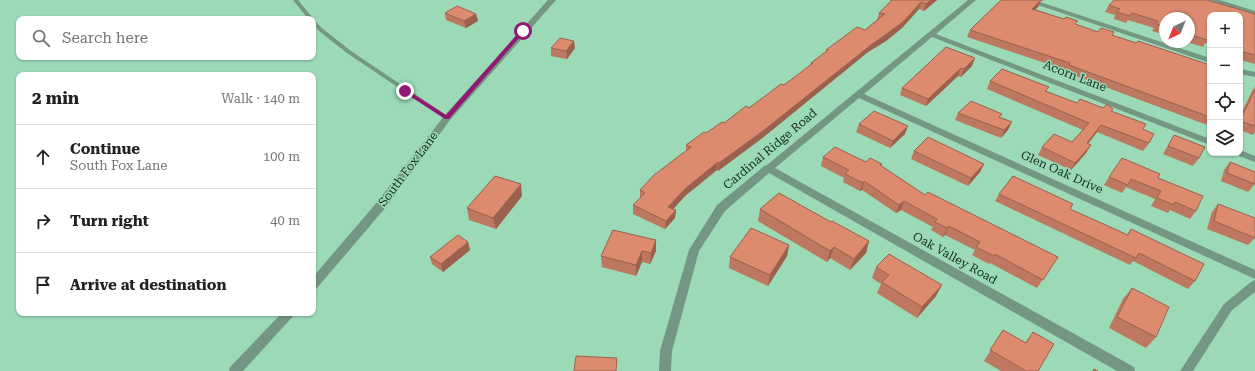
<!DOCTYPE html>
<meta charset="utf-8">
<style>
:root{--surface:#fff;--page:#f2f2f2;--text:#222;--muted:#767676;--line:#e0e0e0}
body{margin:0;font-family:"Roboto Serif",serif;background:var(--page);color:var(--text)}
.controls{position:absolute;right:12px;top:12px;display:grid;overflow:hidden;border-radius:8px;box-shadow:0 1px 3px #0004}
.controls button{width:36px;height:36px;display:grid;place-items:center;padding:0;border:0;border-bottom:1px solid var(--line);background:var(--surface);color:var(--text);font:20px sans-serif}
.compass{position:absolute;left:1159px;top:12px;width:36px;height:36px;border-radius:50%;background:var(--surface);box-shadow:0 1px 3px #0004;rotate:223deg}
.stop{position:absolute;width:12px;height:12px;margin:-9px;border:3px solid #921875;border-radius:50%;background:#fff}
.stop.end{background:#921875;border-color:#fff;box-shadow:0 1px 4px #0008}
.list{margin:0;padding:0;list-style:none}
h2{display:flex;justify-content:space-between;align-items:center;height:52px;margin:0;padding:0 16px;font-size:17px}
h2 small{font-size:13px;font-weight:400;color:var(--muted)}
.list li{display:grid;grid-template-columns:26px 1fr auto;gap:12px;align-items:center;box-sizing:border-box;height:64px;padding:0 16px;border-top:1px solid var(--line)}
.list b{display:block;font-size:15px;white-space:nowrap}
.list p{margin:0;font-size:13px;white-space:nowrap;color:var(--muted)}
.list em{font-size:13px;font-style:normal;color:var(--muted)}
.icon{flex:none;width:22px;height:22px;fill:none;stroke:currentColor;stroke-width:2;stroke-linecap:round;stroke-linejoin:round}
.map{position:relative;flex:none;width:1255px;height:371px;overflow:hidden}
.search{position:absolute;background:var(--surface);box-shadow:0 1px 3px #0004;left:16px;top:16px;width:300px;height:44px;display:flex;align-items:center;gap:10px;box-sizing:border-box;padding:0 14px;border-radius:8px;color:var(--muted);font-size:15px}
.panel{position:absolute;background:var(--surface);box-shadow:0 1px 3px #0004;left:16px;top:72px;width:300px;height:244px;border-radius:8px}
.map>svg:first-child{display:block}
.lines{fill:none;stroke-linecap:round;stroke-linejoin:round}
.lane{fill:#749783;fill-rule:evenodd}
.street{fill:#749783;fill-rule:evenodd}
.wall{fill:#bd785f}
.shaded-wall{fill:#9a614d}
.building{fill:#dc8b6e;stroke:#9a614d}
.route{fill:#921875}
.labels{text-anchor:middle;stroke-width:3;stroke-linejoin:round;paint-order:stroke}
.street-label{font-size:12px;fill:#132d20;stroke:#9bd9b7}
</style>
<div class="map">
<svg width="1255" height="371" viewBox="0 0 1255 371">
<rect width="100%" height="100%" fill="#9bd9b7"/>
<g class="lines">
<polygon class="lane" points="293,0 298,0 313,18 313,19 323,29 351,51 449,117 450,118 449,119 445,119 347,53 319,31 313,24 313,19 308,19"/>
<g class="street">
<polygon points="548,0 556,0 450,120 386,207 317,288 313,290 313,277 378,201 444,116"/>
<polygon points="968,0 976,0 936,34 1210,139 1210,145 932,37 864,94 1255,270 1255,279 859,98 775,168 1134,367 1135,371 1117,371 769,173 725,211 699,251 672,351 671,371 659,371 660,351 689,250 717,205 762,168 764,166 767,165"/>
<polygon points="1023,0 1034,0 1210,58 1210,63"/>
<polygon points="1209,0 1220,0 1255,11 1255,15"/>
<polygon points="1240,69 1255,72 1255,77 1240,74"/>
<polygon points="1240,150 1255,156 1255,162 1236,155 1234,153 1240,153"/>
<polygon points="1255,280 1255,292 1232,310 1193,371 1180,371 1224,304 1251,282"/>
<polygon points="282,313 296,313 243,371 229,371 230,367"/>
</g>
</g>
<g class="wall">
<polygon points="890,0 937,0 924,11 919,9 902,28 886,41 868,52 761,139 718,171 717,170 685,196 673,209 676,210 675,218 665,229 633,214 633,205 640,198 640,190 686,151 686,145 724,123 784,85 810,66 811,63 826,52 826,50 865,30 877,20 879,13 890,2"/>
<polygon points="1001,0 1044,0 1043,1 1041,1 1038,7 1035,9 1098,32 1114,32 1112,35 1136,43 1210,65 1210,126 1065,72 1066,70 967,37 970,30"/>
<polygon points="1109,5 1255,14 1255,64 1240,60 1240,15 1210,15 1210,45 1205,43 1203,47 1187,42 1189,42 1189,18 1165,18 1165,35 1152,31 1154,28 1128,20 1126,23 1114,19 1115,15 1105,12"/>
<polygon points="445,13 476,14 478,21 466,28 446,20"/>
<polygon points="946,47 972,66 961,77 958,76 926,106 900,95 902,88"/>
<polygon points="551,48 575,48 567,59 551,56"/>
<polygon points="990,81 1049,87 1046,91 1077,103 1112,111 1143,129 1149,143 1143,151 1097,132 1088,144 1086,153 1071,170 1038,155 1042,147 1072,142 1083,130 987,89"/>
<polygon points="1255,87 1255,132 1253,135 1240,130 1240,116 1252,91"/>
<polygon points="958,113 1002,114 1000,117 1008,130 1001,138 955,120"/>
<polygon points="859,124 905,134 890,148 856,132"/>
<polygon points="1174,135 1199,158 1193,166 1163,154"/>
<polygon points="914,151 984,164 980,172 968,186 911,159"/>
<polygon points="823,157 882,164 881,166 925,195 1058,257 1037,288 990,263 989,264 972,255 975,250 945,235 943,237 931,230 933,227 901,210 896,213 862,190 860,191 843,182 844,178 821,166"/>
<polygon points="1230,162 1255,184 1248,192 1221,181 1224,170"/>
<polygon points="1109,177 1158,178 1196,211 1190,219 1170,210 1168,213 1151,206 1155,199 1126,187 1122,193 1104,185"/>
<polygon points="999,194 1070,209 1127,235 1131,229 1195,281 1188,289 1133,261 1130,265 995,201"/>
<polygon points="522,196 496,229 469,220 467,208"/>
<polygon points="1218,204 1255,238 1248,245 1207,229 1212,212"/>
<polygon points="760,209 831,222 869,241 866,253 850,270 830,258 827,262 758,221"/>
<polygon points="613,230 656,251 650,264 642,262 636,276 602,267 601,256"/>
<polygon points="468,242 470,250 443,272 432,264 430,257"/>
<polygon points="789,245 787,256 768,286 729,268 730,257"/>
<polygon points="876,267 936,296 917,318 877,293 881,284 872,278"/>
<polygon points="1132,288 1156,337 1146,348 1109,328 1123,299"/>
<polygon points="1003,330 1025,343 1033,332 1038,371 1001,371 984,361"/>
</g>
<g class="shaded-wall">
<polygon points="931,0 937,0 924,11 926,4"/>
<polygon points="1041,0 1038,7 1030,15 1032,9"/>
<polygon points="921,2 919,9 902,28 886,41 868,52 761,139 718,171 719,163"/>
<polygon points="476,14 478,21 466,28 464,21"/>
<polygon points="574,41 575,48 567,59 566,51"/>
<polygon points="975,58 972,66 961,77 964,69"/>
<polygon points="961,68 958,76 926,106 928,99"/>
<polygon points="1012,122 1008,130 1001,138 1004,130"/>
<polygon points="1101,125 1097,132 1082,151 1087,143"/>
<polygon points="908,126 905,134 890,148 893,141"/>
<polygon points="1091,145 1086,153 1071,170 1075,163"/>
<polygon points="718,162 717,170 685,196 668,215 668,207 686,188"/>
<polygon points="984,164 980,172 968,186 971,178"/>
<polygon points="864,181 862,190 860,191 863,183"/>
<polygon points="521,184 522,196 496,229 493,218"/>
<polygon points="904,201 901,210 896,213 899,205"/>
<polygon points="676,210 675,218 665,229 666,221"/>
<polygon points="949,226 945,235 943,237 947,228"/>
<polygon points="656,240 656,251 650,264 651,253"/>
<polygon points="869,241 866,253 850,270 854,259"/>
<polygon points="468,242 470,250 443,272 441,264"/>
<polygon points="789,245 787,256 768,286 770,275"/>
<polygon points="834,247 830,258 827,262 830,251"/>
<polygon points="642,251 642,262 636,276 636,265"/>
<polygon points="942,285 936,296 917,318 922,307"/>
</g>
<g class="building">
<polygon points="892,0 931,0 926,4 921,2 904,21 888,33 871,45 763,131 719,163 718,162 686,188 668,207 676,210 666,221 633,205 645,193 640,190 654,175 691,147 686,145 704,132 706,133 722,122 724,123 746,106 749,108 781,84 784,85 813,63 811,63 828,50 826,50 857,27 865,30 885,14 879,13"/>
<polygon points="1001,0 1041,0 1032,9 1064,19 1066,17 1078,21 1075,24 1098,32 1101,28 1114,32 1112,35 1136,43 1138,41 1210,65 1210,117 1069,65 1070,63 970,30"/>
<polygon points="1114,0 1207,0 1255,14 1255,55 1240,51 1240,15 1210,15 1210,36 1207,40 1189,34 1189,18 1165,18 1165,27 1156,24 1158,21 1132,13 1130,16 1117,12 1120,9 1109,5"/>
<polygon points="457,6 476,14 464,21 445,13"/>
<polygon points="560,38 574,41 566,51 551,48"/>
<polygon points="946,47 975,58 964,69 961,68 928,99 902,88"/>
<polygon points="1002,69 1049,87 1045,91 1077,103 1080,99 1103,108 1107,104 1113,109 1111,111 1146,124 1143,129 1154,134 1149,143 1101,125 1087,143 1091,145 1075,163 1042,147 1054,134 1072,142 1089,123 990,81"/>
<polygon points="1255,89 1255,126 1240,121"/>
<polygon points="971,101 1002,114 999,117 1012,122 1004,130 958,113"/>
<polygon points="874,111 908,126 893,141 859,124"/>
<polygon points="1174,135 1205,147 1199,158 1168,146"/>
<polygon points="928,137 984,164 971,178 914,151"/>
<polygon points="835,147 866,162 870,158 882,164 880,165 925,195 928,192 1058,257 1043,280 995,254 994,256 976,247 980,242 949,226 947,228 935,222 937,219 904,201 899,205 864,181 863,183 845,174 849,170 823,157"/>
<polygon points="1122,158 1160,174 1158,178 1203,196 1196,211 1175,202 1174,205 1157,198 1161,191 1131,179 1128,185 1109,177"/>
<polygon points="1230,162 1255,172 1255,184 1227,173"/>
<polygon points="495,176 521,184 493,218 467,208"/>
<polygon points="1013,176 1073,204 1070,209 1128,235 1131,229 1204,264 1195,281 1139,253 1136,258 999,194"/>
<polygon points="779,193 831,222 832,221 869,241 854,259 834,247 830,251 760,209"/>
<polygon points="1218,204 1255,218 1255,238 1214,221"/>
<polygon points="751,228 789,245 770,275 730,257"/>
<polygon points="613,230 656,240 651,253 642,251 636,265 601,256"/>
<polygon points="458,235 468,242 441,264 430,257"/>
<polygon points="889,254 942,285 922,307 882,282 889,275 876,267"/>
<polygon points="1132,288 1169,307 1156,337 1117,317"/>
<polygon points="1003,330 1026,343 1033,332 1054,344 1038,371 1026,371 990,350"/>
<polygon points="576,356 617,358 616,371 574,371"/>
<polygon points="1094,369 1098,371 1093,371"/>
</g>
<polygon class="route" points="521,30 525,31 449,119 445,119 402,91 407,90 446,115"/>
<g class="labels">
<g class="street-label">
<text transform="translate(1075 76) rotate(21)" y="4">Acorn Lane</text>
<text transform="translate(770 149) rotate(-40)" y="4">Cardinal Ridge Road</text>
<text transform="translate(408 169) rotate(-53)" y="4">South Fox Lane</text>
<text transform="translate(1062 172) rotate(24)" y="4">Glen Oak Drive</text>
<text transform="translate(955 258) rotate(29)" y="4">Oak Valley Road</text>
</g>
</g>
</svg>
<div class="controls">
<button>+</button>
<button>−</button>
<button><svg class="icon" aria-label="locate" viewBox="0 0 24 24"><circle cx="12" cy="12" r="6"/><path d="M12 2v4M12 18v4M2 12h4M18 12h4"/></svg></button>
<button><svg class="icon" aria-label="layers" viewBox="0 0 24 24"><path d="M12 4l9 5-9 5-9-5zM3 14l9 5 9-5"/></svg></button>
</div>
<svg class="compass" viewBox="-18 -18 36 36"><path d="M0-13l5 13h-10z" fill="#e53935"/><path d="M0 13l5-13h-10z" fill="#767676"/></svg>
<div class="stop" style="left:523px;top:31px"></div>
<div class="stop end" style="left:405px;top:91px"></div>
<div class="search"><svg class="icon" aria-label="search" viewBox="0 0 24 24"><circle cx="10" cy="10" r="6"/><path d="M15 15l6 6"/></svg>Search here</div>
<section class="panel">
<h2>2 min<small>Walk · 140 m</small></h2>
<ul class="list">
<li><svg class="icon" aria-label="ahead" viewBox="0 0 24 24"><path d="M12 20V5M6 11l6-6 6 6"/></svg><div><b>Continue</b><p>South Fox Lane</p></div><em>100 m</em></li>
<li><svg class="icon" aria-label="right" viewBox="0 0 24 24"><path d="M7 20v-9h11M14 6l5 5-5 5"/></svg><div><b>Turn right</b></div><em>40 m</em></li>
<li><svg class="icon" aria-label="arrive" viewBox="0 0 24 24"><path d="M6 21V4h12l-3 4 3 4H6"/></svg><div><b>Arrive at destination</b></div></li>
</ul>
</section>
</div>
